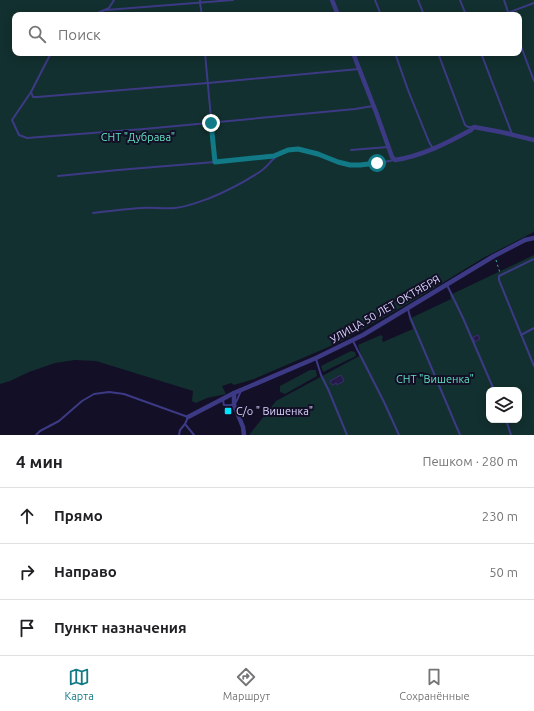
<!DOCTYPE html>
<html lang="ru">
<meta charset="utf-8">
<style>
:root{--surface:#fff;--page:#f2f2f2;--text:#202124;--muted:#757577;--line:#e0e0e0;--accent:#127987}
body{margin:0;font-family:Ubuntu,sans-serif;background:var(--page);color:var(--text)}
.controls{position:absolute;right:12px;bottom:12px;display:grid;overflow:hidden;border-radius:8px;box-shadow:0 2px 10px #0003}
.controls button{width:36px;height:36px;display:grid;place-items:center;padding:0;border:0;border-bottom:1px solid var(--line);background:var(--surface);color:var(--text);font:20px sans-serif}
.stop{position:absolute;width:12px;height:12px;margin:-9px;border:3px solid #127987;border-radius:50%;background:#fff}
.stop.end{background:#127987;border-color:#fff;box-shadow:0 1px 4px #0008}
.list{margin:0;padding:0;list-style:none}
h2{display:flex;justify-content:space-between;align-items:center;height:52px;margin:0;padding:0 16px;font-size:17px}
h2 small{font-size:13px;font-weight:400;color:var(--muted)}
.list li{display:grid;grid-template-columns:26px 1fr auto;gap:12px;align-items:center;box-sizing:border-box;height:56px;padding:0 16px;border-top:1px solid var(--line)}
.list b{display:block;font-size:15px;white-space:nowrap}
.list em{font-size:13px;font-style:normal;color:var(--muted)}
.icon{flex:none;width:22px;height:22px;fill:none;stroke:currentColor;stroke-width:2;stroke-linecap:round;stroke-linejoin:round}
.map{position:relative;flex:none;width:534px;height:435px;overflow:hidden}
.search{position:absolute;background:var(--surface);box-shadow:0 2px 10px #0003;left:12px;right:12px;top:12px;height:44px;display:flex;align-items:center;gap:10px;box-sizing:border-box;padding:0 14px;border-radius:8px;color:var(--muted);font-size:15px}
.sheet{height:220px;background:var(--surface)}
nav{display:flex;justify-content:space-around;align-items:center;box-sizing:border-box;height:56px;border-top:1px solid var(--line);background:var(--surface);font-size:11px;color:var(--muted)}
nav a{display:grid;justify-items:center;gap:2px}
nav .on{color:var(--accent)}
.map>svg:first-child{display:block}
.green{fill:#12302f;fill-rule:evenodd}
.building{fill:#241b47;stroke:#3b2d73}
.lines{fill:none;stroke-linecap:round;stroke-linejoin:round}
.path{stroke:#2fb8b0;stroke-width:1;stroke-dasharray:2 3;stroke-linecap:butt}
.lane{stroke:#3d3a85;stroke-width:2}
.street{stroke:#3d3a85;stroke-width:4.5}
.route{stroke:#127987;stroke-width:5}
.poi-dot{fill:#00e5ff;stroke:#130f26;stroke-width:1.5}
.labels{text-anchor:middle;stroke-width:4;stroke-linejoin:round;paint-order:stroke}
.park-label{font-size:11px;fill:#5fe0c0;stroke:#130f26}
.street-label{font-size:11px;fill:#d9d4ff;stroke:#130f26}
.poi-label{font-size:11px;fill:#d9d4ff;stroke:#130f26;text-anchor:start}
</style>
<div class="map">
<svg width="534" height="435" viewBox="0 0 534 435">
<rect width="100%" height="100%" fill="#130f26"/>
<g class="green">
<path d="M0,0h534v231l-2,2 -47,24 -74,45 -71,40 -86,37 -20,6 -3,-2 -9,3 4,8 -19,4 -11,5 -4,-2 1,-10 -97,-30 -21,-1 -20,3 -26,9 -19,9 -10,3zM15,15h504v38h-504z"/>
<path d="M534,255v180h-285l27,-34 85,-46 -3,-10 23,-10 2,2 -1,2 1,3 30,-13 -4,-10 42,-20 -1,-4zM489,390h30v30h-30z"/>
<polygon points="351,351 355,352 356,356 323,372 321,366"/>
<polygon points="310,370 316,370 317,376 285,394 280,392 280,386"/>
</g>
<g class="building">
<polygon points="478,335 480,339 475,342 473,337"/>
<polygon points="341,375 344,381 337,385 337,383 332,385 330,381"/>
</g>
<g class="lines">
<polyline class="path" points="496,260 500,273"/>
<g class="lane">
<polyline points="200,0 200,3 202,15"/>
<polyline points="375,0 381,15"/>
<polyline points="418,0 424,15"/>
<polyline points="460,0 466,15"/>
<polyline points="504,0 509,15"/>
<polyline points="106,10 233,0"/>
<polyline points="93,15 109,8 114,0"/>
<polyline points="502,15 534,3"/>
<polyline points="519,41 534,81"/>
<polyline points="51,53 31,92 12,120 19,135 27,138 144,129 355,109 373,106"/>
<polyline points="205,53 215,162 274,157"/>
<polyline points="395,53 408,90 429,142 432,147 434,148"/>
<polyline points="438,53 465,125 468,127 473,127"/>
<polyline points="481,53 512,134"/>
<polyline points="51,55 82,53"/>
<polyline points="31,92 33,97 37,97 208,83 359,69"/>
<polyline points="351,150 388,147"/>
<polyline points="58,176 118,170 215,162"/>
<path d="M93,213c16,-2 32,-4 48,-5 11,-1 23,1 34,0 12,-1 24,-6 35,-10 17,-7 36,-17 51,-27 11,-8 13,-18 29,-21 21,-3 39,11 59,15 15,2 31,-2 45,-5"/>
<polyline points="534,259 499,276 499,280 534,366"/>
<polyline points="447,285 463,318 494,390"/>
<polyline points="408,309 410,317 460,435"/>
<polyline points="521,335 534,328"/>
<polyline points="353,341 384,402 399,435"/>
<polyline points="316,359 321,375 328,389 347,435"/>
<path d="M224,399l-1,2 1,4c14,2 12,-5 17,-14"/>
<polyline points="506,420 511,435"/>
<polyline points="185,424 194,435"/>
<polyline points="36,435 40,431 59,421 82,401 94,394 109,392 124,394 188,417 185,424 180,430 179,435"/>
</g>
<g class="street">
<polyline points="332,0 338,15"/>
<path d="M353,53l23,59 16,45 3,3c27,-4 52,-17 76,-30l3,-3 27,5 33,8"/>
<polyline points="234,393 234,405 243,427 244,435"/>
<polyline points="188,417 234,393 316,358 363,335 494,256 525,240 534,238"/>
</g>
</g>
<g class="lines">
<polyline class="route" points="211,123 215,162 274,156 288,150 298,149 318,154 338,162 350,165 360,165 377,163"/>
</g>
<rect class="poi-dot" x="224" y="407" width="8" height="8" rx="2"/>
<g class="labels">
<g class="park-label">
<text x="138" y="141">СНТ "Дубрава"</text>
<text x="435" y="383">СНТ "Вишенка"</text>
</g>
<g class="street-label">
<text transform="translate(385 309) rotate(-30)" y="4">УЛИЦА 50 ЛЕТ ОКТЯБРЯ</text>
</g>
<g class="poi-label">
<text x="236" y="415">С/о " Вишенка"</text>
</g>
</g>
</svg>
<div class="controls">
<button><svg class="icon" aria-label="layers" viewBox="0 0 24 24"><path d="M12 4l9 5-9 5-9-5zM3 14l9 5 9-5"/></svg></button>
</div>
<div class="stop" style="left:377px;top:163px"></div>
<div class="stop end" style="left:211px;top:123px"></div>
<div class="search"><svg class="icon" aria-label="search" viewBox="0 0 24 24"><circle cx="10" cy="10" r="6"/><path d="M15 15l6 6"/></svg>Поиск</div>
</div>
<section class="sheet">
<h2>4 мин<small>Пешком · 280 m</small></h2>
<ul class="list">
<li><svg class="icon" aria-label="ahead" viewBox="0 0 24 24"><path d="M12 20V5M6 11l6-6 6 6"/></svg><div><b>Прямо</b></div><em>230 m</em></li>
<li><svg class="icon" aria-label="right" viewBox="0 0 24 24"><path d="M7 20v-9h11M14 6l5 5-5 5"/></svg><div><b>Направо</b></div><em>50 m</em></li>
<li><svg class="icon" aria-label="arrive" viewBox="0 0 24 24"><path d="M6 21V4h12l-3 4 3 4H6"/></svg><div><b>Пункт назначения</b></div></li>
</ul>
</section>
<nav>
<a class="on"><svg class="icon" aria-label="map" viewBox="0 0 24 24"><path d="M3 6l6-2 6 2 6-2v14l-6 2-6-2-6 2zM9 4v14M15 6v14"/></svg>Карта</a>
<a><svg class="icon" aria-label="directions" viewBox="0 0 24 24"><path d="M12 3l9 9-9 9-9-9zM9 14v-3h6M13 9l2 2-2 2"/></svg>Маршрут</a>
<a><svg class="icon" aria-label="saved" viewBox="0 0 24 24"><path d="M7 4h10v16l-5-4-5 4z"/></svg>Сохранённые</a>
</nav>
